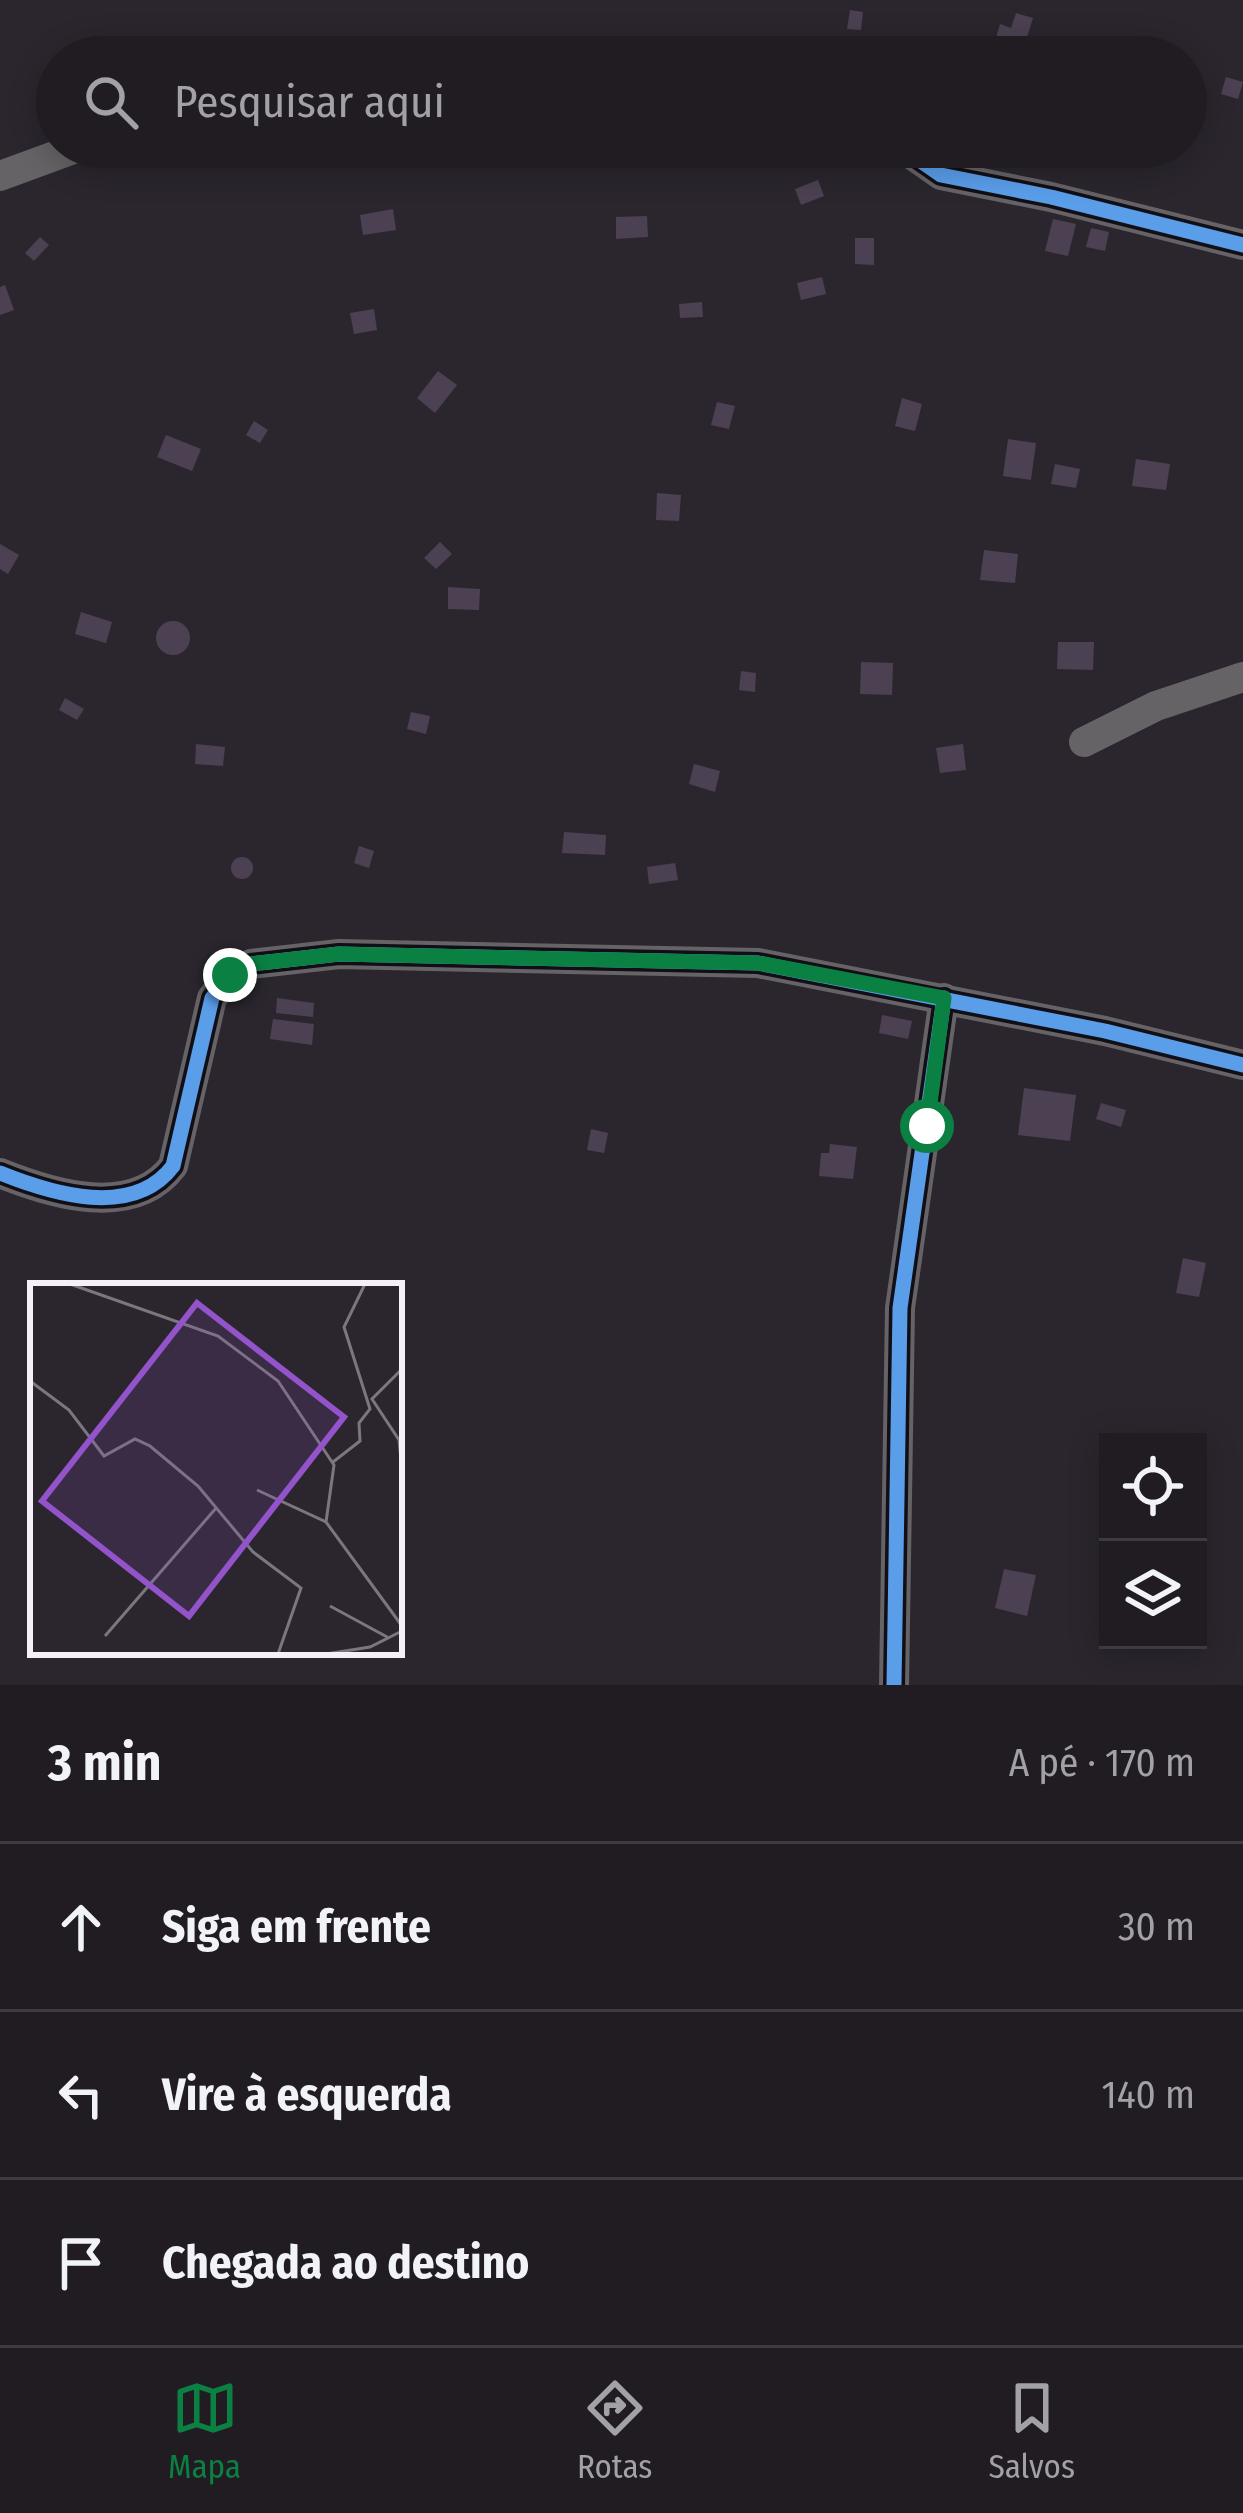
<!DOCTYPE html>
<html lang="pt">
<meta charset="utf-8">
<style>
:root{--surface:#201c22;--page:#28252a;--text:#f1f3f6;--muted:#a2a1a5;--line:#3d3a40;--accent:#0b8043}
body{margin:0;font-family:"Fira Sans Condensed",sans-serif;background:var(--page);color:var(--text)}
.controls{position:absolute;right:36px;bottom:36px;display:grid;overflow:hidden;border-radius:0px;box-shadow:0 6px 30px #0003}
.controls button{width:108px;height:108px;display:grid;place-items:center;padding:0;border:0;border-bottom:3px solid var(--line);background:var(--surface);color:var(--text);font:60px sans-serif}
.stop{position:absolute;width:36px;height:36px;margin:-27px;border:9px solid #0b8043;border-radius:50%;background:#fff}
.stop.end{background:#0b8043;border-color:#fff;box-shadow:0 3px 12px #0008}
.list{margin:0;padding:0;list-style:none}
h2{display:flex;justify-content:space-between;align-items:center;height:156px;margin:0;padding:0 48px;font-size:51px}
h2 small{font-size:39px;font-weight:400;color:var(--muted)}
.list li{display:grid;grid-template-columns:78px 1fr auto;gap:36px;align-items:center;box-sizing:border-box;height:168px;padding:0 48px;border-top:3px solid var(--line)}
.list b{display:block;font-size:45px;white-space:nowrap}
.list em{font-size:39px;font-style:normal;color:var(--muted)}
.icon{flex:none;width:66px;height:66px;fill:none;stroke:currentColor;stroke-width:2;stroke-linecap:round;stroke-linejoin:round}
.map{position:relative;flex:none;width:1243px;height:1685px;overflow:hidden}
.search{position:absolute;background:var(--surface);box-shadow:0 6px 30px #0003;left:36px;right:36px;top:36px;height:132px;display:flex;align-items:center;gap:30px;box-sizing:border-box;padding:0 42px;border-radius:66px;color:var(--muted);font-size:45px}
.sheet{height:660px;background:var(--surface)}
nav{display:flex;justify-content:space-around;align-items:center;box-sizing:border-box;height:168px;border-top:3px solid var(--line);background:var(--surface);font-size:33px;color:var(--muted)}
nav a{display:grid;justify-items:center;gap:6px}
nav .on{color:var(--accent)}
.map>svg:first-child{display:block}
.building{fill:#4b4152}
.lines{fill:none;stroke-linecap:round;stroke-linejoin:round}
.minor{stroke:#666367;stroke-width:30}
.cycleway-casing{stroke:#120e15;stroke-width:22}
.cycleway{stroke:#5a9eea;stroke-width:15}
.route{stroke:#0b8043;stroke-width:15}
.inset-road{fill:none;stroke:#7b767f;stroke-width:3}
.view{fill:#9353cb;fill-opacity:0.15;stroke:#9353cb;stroke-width:6}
.inset-edge{fill:none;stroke:#f4eff9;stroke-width:6}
</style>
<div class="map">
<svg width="1243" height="1685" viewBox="0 0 1243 1685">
<rect width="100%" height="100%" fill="#2b262e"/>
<g class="building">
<polygon points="850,10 863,12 861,30 847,29"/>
<polygon points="1016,13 1033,18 1023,50 995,41 1000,24 1011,28"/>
<polygon points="1226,77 1243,82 1238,99 1221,94"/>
<polygon points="818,180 824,196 801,205 795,189"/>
<polygon points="393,209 396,230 363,235 360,215"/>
<polygon points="647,216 648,237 616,239 616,217"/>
<polygon points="1053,219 1076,224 1068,256 1045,251"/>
<polygon points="1091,228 1109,232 1105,251 1086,247"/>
<polygon points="40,237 49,245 34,261 25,253"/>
<polygon points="855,238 874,238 874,265 855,264"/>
<polygon points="822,277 826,294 801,300 797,283"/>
<polygon points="5,285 14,310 0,315 0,287"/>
<polygon points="702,302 703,317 680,318 679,304"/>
<polygon points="374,309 377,330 354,334 350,313"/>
<polygon points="438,371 457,385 435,413 417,398"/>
<polygon points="902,398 922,404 915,431 895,426"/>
<polygon points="717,402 735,406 729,429 711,425"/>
<polygon points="254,421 268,430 260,443 246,435"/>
<polygon points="166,435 201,449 192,471 157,457"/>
<polygon points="1008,439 1036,443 1031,480 1003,476"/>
<polygon points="1136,459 1170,464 1166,490 1132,486"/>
<polygon points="1055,464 1080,469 1076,488 1051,484"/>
<polygon points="657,493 681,495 679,521 656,520"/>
<polygon points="440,542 452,554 436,569 424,558"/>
<polygon points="0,544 19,555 8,574 0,569"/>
<polygon points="984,550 1018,554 1015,583 980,580"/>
<polygon points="448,587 480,589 479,610 448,609"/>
<polygon points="81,612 112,622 106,643 75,634"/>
<circle cx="173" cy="638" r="17"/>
<polygon points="1058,642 1094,642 1093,670 1057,669"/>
<polygon points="861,662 893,663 892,695 860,694"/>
<polygon points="741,671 756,673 755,692 739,690"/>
<polygon points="65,698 84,709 77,720 59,710"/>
<polygon points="411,712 430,716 426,734 407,729"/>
<polygon points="196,744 225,747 223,766 195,764"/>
<polygon points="963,744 966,770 940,773 936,748"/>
<polygon points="694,764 720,771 715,792 689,784"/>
<polygon points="564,832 606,835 605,855 562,853"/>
<polygon points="359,846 374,851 369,868 354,863"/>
<circle cx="242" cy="868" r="11"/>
<polygon points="675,863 678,880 649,884 647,867"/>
<polygon points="277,998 314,1003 313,1017 276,1013"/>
<polygon points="882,1015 912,1021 908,1039 879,1033"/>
<polygon points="273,1019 314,1024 312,1045 270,1039"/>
<polygon points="1024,1088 1076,1095 1070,1141 1018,1135"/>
<polygon points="1101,1103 1126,1110 1121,1127 1096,1119"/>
<polygon points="591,1129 608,1133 604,1153 587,1150"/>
<polygon points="830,1144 857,1147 853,1179 819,1176 821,1153 829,1153"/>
<polygon points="1183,1258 1206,1263 1199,1297 1176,1293"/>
<polygon points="1004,1569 1036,1575 1027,1616 995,1608"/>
</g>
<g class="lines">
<g class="minor">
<polyline points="901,147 941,175 1051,197 1243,245"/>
<polyline points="0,176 79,147"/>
<polyline points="1084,742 1156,706 1243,677"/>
<path d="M0,1173c52,21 133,46 173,-7l39,-168 18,-23 21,-11 88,-10 419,9 347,68 138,34"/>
<polyline points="894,1685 900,1308 944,998"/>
</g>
<g class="cycleway-casing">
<g id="cycleway">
<polyline points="901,147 941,175 1051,197 1243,245"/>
<path d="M0,1173c52,21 133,46 173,-7l39,-168 18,-23 21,-11 88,-10 419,9 347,68 138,34"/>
<polyline points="894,1685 900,1308 944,998"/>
</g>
</g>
<use href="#cycleway" class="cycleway"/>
</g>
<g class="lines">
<polyline class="route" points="230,975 251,964 339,954 758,963 944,998 927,1126"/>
</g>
<g transform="translate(30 1283)">
<rect width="372" height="372" fill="#2b262e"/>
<path class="inset-road" d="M40,1l148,52 60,45 56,84 -8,57M372,86l-30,30 27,41 3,30M0,98l39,29 35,46 31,-17 15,7 48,40 55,66 48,36 -23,66M303,179l27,-21 -1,-18 11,-14 -26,-82 21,-43M227,207l69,32 76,104M300,323l59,32M75,353l112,-129M296,371l44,-7 32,-16"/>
<path class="view" d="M167,20l147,114 -155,199 -147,-115z"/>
<rect width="372" height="372" class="inset-edge"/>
</g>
</svg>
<div class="controls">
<button><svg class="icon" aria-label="locate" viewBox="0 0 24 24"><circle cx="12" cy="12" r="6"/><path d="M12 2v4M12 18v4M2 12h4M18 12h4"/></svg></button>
<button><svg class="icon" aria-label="layers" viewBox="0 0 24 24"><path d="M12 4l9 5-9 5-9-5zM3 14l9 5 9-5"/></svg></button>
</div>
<div class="stop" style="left:927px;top:1126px"></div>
<div class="stop end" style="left:230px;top:975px"></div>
<div class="search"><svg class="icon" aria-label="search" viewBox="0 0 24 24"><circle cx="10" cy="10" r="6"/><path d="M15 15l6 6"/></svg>Pesquisar aqui</div>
</div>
<section class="sheet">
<h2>3 min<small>A pé · 170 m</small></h2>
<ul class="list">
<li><svg class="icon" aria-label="ahead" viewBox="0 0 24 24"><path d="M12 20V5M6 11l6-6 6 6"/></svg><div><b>Siga em frente</b></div><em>30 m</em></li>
<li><svg class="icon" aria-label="left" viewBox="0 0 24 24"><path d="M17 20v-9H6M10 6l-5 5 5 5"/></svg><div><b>Vire à esquerda</b></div><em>140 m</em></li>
<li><svg class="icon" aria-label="arrive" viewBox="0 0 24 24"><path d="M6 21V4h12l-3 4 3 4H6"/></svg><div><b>Chegada ao destino</b></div></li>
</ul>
</section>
<nav>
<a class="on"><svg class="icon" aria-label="map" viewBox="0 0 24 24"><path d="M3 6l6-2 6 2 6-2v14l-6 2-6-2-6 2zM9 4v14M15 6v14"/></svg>Mapa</a>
<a><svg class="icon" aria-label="directions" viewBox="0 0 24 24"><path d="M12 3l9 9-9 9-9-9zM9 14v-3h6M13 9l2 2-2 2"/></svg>Rotas</a>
<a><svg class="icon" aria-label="saved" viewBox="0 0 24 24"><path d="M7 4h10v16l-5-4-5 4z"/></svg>Salvos</a>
</nav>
